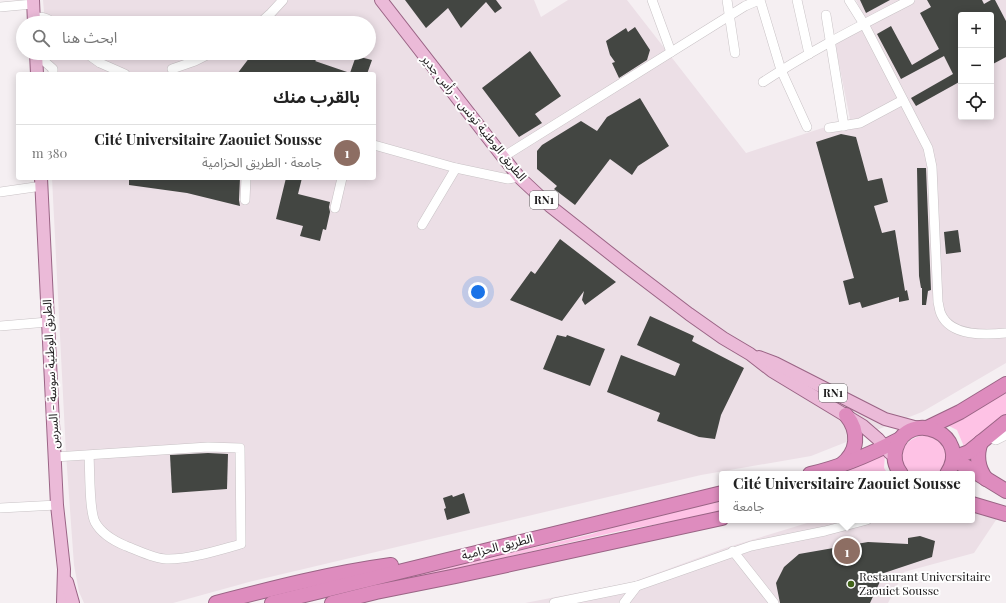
<!DOCTYPE html>
<html lang="ar">
<meta charset="utf-8">
<style>
:root{--surface:#fff;--page:#f2f2f2;--text:#222;--muted:#767676;--line:#e0e0e0;--accent:#b45309}
body{margin:0;font-family:"Playfair Display","Noto Sans Arabic",serif;background:var(--page);color:var(--text);direction:rtl}
.controls{position:absolute;right:12px;top:12px;display:grid;overflow:hidden;border-radius:4px;box-shadow:0 2px 10px #0003}
.controls button{width:36px;height:36px;display:grid;place-items:center;padding:0;border:0;border-bottom:1px solid var(--line);background:var(--surface);color:var(--text);font:20px sans-serif}
.you{position:absolute;left:478px;top:292px;width:14px;height:14px;margin:-10px;border:3px solid #fff;border-radius:50%;background:#1a73e8;box-shadow:0 0 0 6px #1a73e833}
.badge{display:grid;place-items:center;width:26px;height:26px;border-radius:50%;background:var(--accent);color:#fff;font-size:13px;font-weight:700}
.pin{position:absolute;translate:-50% -50%;border:2px solid #fff;box-shadow:0 1px 4px #0006}
.popup{position:absolute;left:719px;top:471px;width:256px;height:52px;box-sizing:border-box;display:grid;place-content:center;border-radius:4px;background:var(--surface);filter:drop-shadow(0 1px 3px #0005);font-size:13px;white-space:nowrap;color:var(--muted)}
.popup b{font-size:15px;color:var(--text)}
.popup::after{content:'';position:absolute;left:50%;top:100%;margin-left:-8px;border:8px solid transparent;border-top-color:var(--surface)}
.list{margin:0;padding:0;list-style:none}
h2{display:flex;justify-content:space-between;align-items:center;height:52px;margin:0;padding:0 16px;font-size:17px}
h2 small{font-size:13px;font-weight:400;color:var(--muted)}
.list li{display:grid;grid-template-columns:26px 1fr auto;gap:12px;align-items:center;box-sizing:border-box;height:56px;padding:0 16px;border-top:1px solid var(--line)}
.list b{display:block;font-size:15px;white-space:nowrap}
.list p{margin:0;font-size:13px;white-space:nowrap;color:var(--muted)}
.list em{font-size:13px;font-style:normal;color:var(--muted)}
.icon{flex:none;width:22px;height:22px;fill:none;stroke:currentColor;stroke-width:2;stroke-linecap:round;stroke-linejoin:round}
.map{position:relative;flex:none;width:1006px;height:603px;overflow:hidden;direction:ltr}
.search{position:absolute;background:var(--surface);box-shadow:0 2px 10px #0003;left:16px;top:16px;width:360px;height:44px;display:flex;align-items:center;gap:10px;box-sizing:border-box;padding:0 14px;border-radius:22px;color:var(--muted);font-size:15px}
.panel{position:absolute;background:var(--surface);box-shadow:0 2px 10px #0003;left:16px;top:72px;width:360px;height:108px;border-radius:4px;direction:rtl}
.map>svg:first-child{display:block}
.built{fill:#ecdfe6;fill-rule:evenodd}
.green{fill:#fec2e5}
.building{fill:#434642}
.lines{fill:none;stroke-linecap:round;stroke-linejoin:round}
.minor-casing{stroke:#c8c2c5;stroke-width:10}
.major-casing{stroke:#9a6485;stroke-width:14}
.highway-casing{stroke:#9a6485;stroke-width:16}
.minor{stroke:#fff;stroke-width:9}
.major{stroke:#ebbad8;stroke-width:12}
.highway{stroke:#de8cbe;stroke-width:14}
.poi-dot{fill:#42641a;stroke:#fefefe;stroke-width:1.5}
.labels{text-anchor:middle;stroke-width:4;stroke-linejoin:round;paint-order:stroke}
.shield{fill:#fefefe;stroke:#5f5e5e;stroke-width:1}
.shield-label{font-size:11px;font-weight:bold;fill:#1b191a}
.street-label{font-size:12px;fill:#1b191a;stroke:#fefefe}
.poi-label{font-size:12px;fill:#1b191a;stroke:#fefefe;text-anchor:start}
</style>
<div class="map">
<svg width="1006" height="603" viewBox="0 0 1006 603">
<rect width="100%" height="100%" fill="#f5eff2"/>
<g class="built">
<path d="M43,0h491l7,17 27,-17h59l119,153 104,-34 -15,-75 33,-19 -12,-25h150v363l-84,49 -111,44 -110,19 -452,107 -76,21h-89l-5,-11 -5,-27 -8,-111 -14,-276h322v-104h-327l-1,-21h323v-30h-324zM961,15h30v102h-30z"/>
<polygon points="972,507 998,517 974,553 904,572 888,603 525,603 633,582 725,548 817,520 972,520"/>
</g>
<g class="green">
<polygon points="1006,389 1006,418 965,449 957,430 945,424"/>
<path d="M924,435c20,3 31,25 13,39h-27c-18,-15 -6,-36 14,-39z"/>
<polygon points="885,454 884,468 888,474 834,474 846,471"/>
<path d="M722,500v12c-34,8 -68,12 -102,19 -72,16 -144,34 -216,49l-1,-4 138,-30 51,-12 28,-10z"/>
</g>
<g class="building">
<polygon points="405,0 496,0 502,8 495,13 486,2 461,28 448,8 426,28"/>
<polygon points="860,0 890,0 866,13"/>
<polygon points="927,0 982,0 984,4 991,0 995,0 1006,21 1006,57 991,65 991,15 961,15 961,81 916,106 911,98 953,74 944,56 901,79 877,34 891,26 912,65 939,49 920,13 931,7"/>
<polygon points="635,27 650,50 647,60 619,78 612,63 615,62 610,55 606,41 626,28 628,32"/>
<polygon points="530,51 561,96 535,114 542,123 519,137 482,88"/>
<polygon points="253,53 316,53 320,56 315,61 350,73 356,56 372,60 367,74 237,74"/>
<polygon points="640,98 669,146 638,166 632,175 610,159 575,205 554,189 557,186 537,169 537,151 542,145 581,121 597,131 607,117"/>
<polygon points="841,134 856,137 868,181 882,178 888,202 874,206 882,233 895,230 905,291 907,290 909,300 899,302 899,297 862,308 860,302 849,305 843,281 854,278 816,142"/>
<polygon points="917,168 926,168 931,290 928,291 926,305 922,305 922,288 921,288 919,276"/>
<polygon points="129,178 240,178 239,200 240,206 187,193 129,185"/>
<polygon points="286,178 302,178 298,194 330,202 329,207 330,212 326,230 323,229 320,241 300,236 303,226 276,219"/>
<polygon points="958,230 961,252 946,254 944,232"/>
<polygon points="560,239 616,282 585,305 582,300 584,291 562,321 510,300 531,271 535,274"/>
<polygon points="650,316 694,336 692,341 744,368 721,415 715,439 699,437 657,421 660,413 607,392 621,355 675,376 680,364 637,345"/>
<polygon points="557,335 566,337 567,335 605,349 590,386 543,369"/>
<polygon points="208,453 228,454 227,489 172,493 170,455"/>
<polygon points="464,493 470,513 447,520 444,509 446,508 443,498 452,495 453,497"/>
<polygon points="920,536 935,541 932,557 884,573 870,603 780,603 776,583 784,567 799,554 868,542 908,544 908,538"/>
</g>
<g class="lines">
<g class="minor-casing">
<g id="minor">
<polyline points="652,0 671,52"/>
<polyline points="727,0 735,53"/>
<polyline points="760,0 781,70 807,127"/>
<polyline points="797,0 809,54"/>
<path d="M849,0l15,24 64,124 4,19 6,135c1,3 1,8 3,12 10,23 45,21 65,19"/>
<polyline points="0,7 33,4"/>
<polyline points="826,15 844,126"/>
<path d="M34,17c8,0 13,0 19,6"/>
<polyline points="260,23 271,13 283,0"/>
<polyline points="86,53 100,63 125,74"/>
<polyline points="36,54 53,69 53,74"/>
<polyline points="172,69 195,61 211,53"/>
<path d="M763,82c47,-31 97,-56 147,-82"/>
<polyline points="829,128 860,123 903,100"/>
<polyline points="374,145 456,168 508,179 519,177"/>
<polyline points="503,157 745,6 759,0"/>
<polyline points="0,192 42,186"/>
<polyline points="245,200 246,178"/>
<polyline points="335,208 342,178"/>
<polyline points="422,225 456,168"/>
<polyline points="0,326 48,322"/>
<polyline points="987,437 996,440 1006,435"/>
<path d="M55,457l153,-10 32,1 1,96c-22,6 -53,16 -75,15 -12,0 -29,-9 -40,-13 -12,-5 -25,-13 -31,-24 -6,-12 -5,-52 -6,-67"/>
<polyline points="0,508 57,505"/>
<polyline points="733,551 774,603"/>
<polyline points="554,603 637,586 751,546 825,531 867,520"/>
<polyline points="624,603 637,586"/>
</g>
</g>
<g class="major-casing">
<g id="major">
<polyline points="33,0 34,23"/>
<polyline points="381,0 503,157 519,177 550,206 626,266 689,314 723,338 750,354 772,371 863,426 878,439 890,453"/>
<polyline points="36,53 37,74"/>
<polyline points="41,178 57,505 64,569 63,603"/>
<polyline points="759,357 775,363 885,419 918,428"/>
<polyline points="67,582 73,603"/>
</g>
</g>
<g class="highway-casing">
<g id="highway">
<polyline points="927,428 960,412 1006,384"/>
<path d="M981,442c-5,13 -4,25 5,37"/>
<polyline points="953,458 969,452 1006,422"/>
<polyline points="953,460 967,467 1006,491"/>
<path d="M841,465c17,-13 19,-33 5,-50"/>
<path d="M810,474c32,-7 61,-20 90,-35"/>
<path d="M901,474c-6,-8 -8,-17 -5,-26 13,-41 77,-13 51,26"/>
<polyline points="972,504 1006,514"/>
<path d="M216,603c58,-15 116,-30 175,-38"/>
<polyline points="272,603 722,493"/>
<polyline points="332,603 376,592 456,576 722,518"/>
</g>
</g>
<use href="#minor" class="minor"/>
<use href="#major" class="major"/>
<use href="#highway" class="highway"/>
</g>
<circle class="poi-dot" cx="851" cy="584" r="4"/>
<g class="labels">
<g class="shield">
<rect x="530" y="191" width="28" height="18" rx="3"/>
<rect x="819" y="384" width="28" height="18" rx="3"/>
</g>
<g class="shield-label">
<text x="544" y="204">RN1</text>
<text x="833" y="397">RN1</text>
</g>
<g class="street-label">
<text transform="translate(474 118) rotate(51)" y="4">الطريق الوطنية تونس - رأس جدير</text>
<text transform="translate(51 374) rotate(-93)" y="4">الطريق الوطنية سوسة - السرس</text>
<text transform="translate(497 547) rotate(-14)" y="4">الطريق الحزامية</text>
</g>
<g class="poi-label">
<text x="859" y="581">Restaurant Universitaire<tspan x="859" dy="14">Zaouiet Sousse</tspan></text>
</g>
</g>
</svg>
<div class="controls">
<button>+</button>
<button>−</button>
<button><svg class="icon" aria-label="locate" viewBox="0 0 24 24"><circle cx="12" cy="12" r="6"/><path d="M12 2v4M12 18v4M2 12h4M18 12h4"/></svg></button>
</div>
<div class="you"></div>
<div class="pin badge" style="left:847px;top:551px;background:#8d6e63">1</div>
<div class="popup"><b>Cité Universitaire Zaouiet Sousse</b>جامعة</div>
<div class="search"><svg class="icon" aria-label="search" viewBox="0 0 24 24"><circle cx="10" cy="10" r="6"/><path d="M15 15l6 6"/></svg>ابحث هنا</div>
<section class="panel">
<h2>بالقرب منك<small></small></h2>
<ul class="list">
<li><span class="badge" style="background:#8d6e63">1</span><div><b>Cité Universitaire Zaouiet Sousse</b><p>جامعة · الطريق الحزامية</p></div><em>380 m</em></li>
</ul>
</section>
</div>
